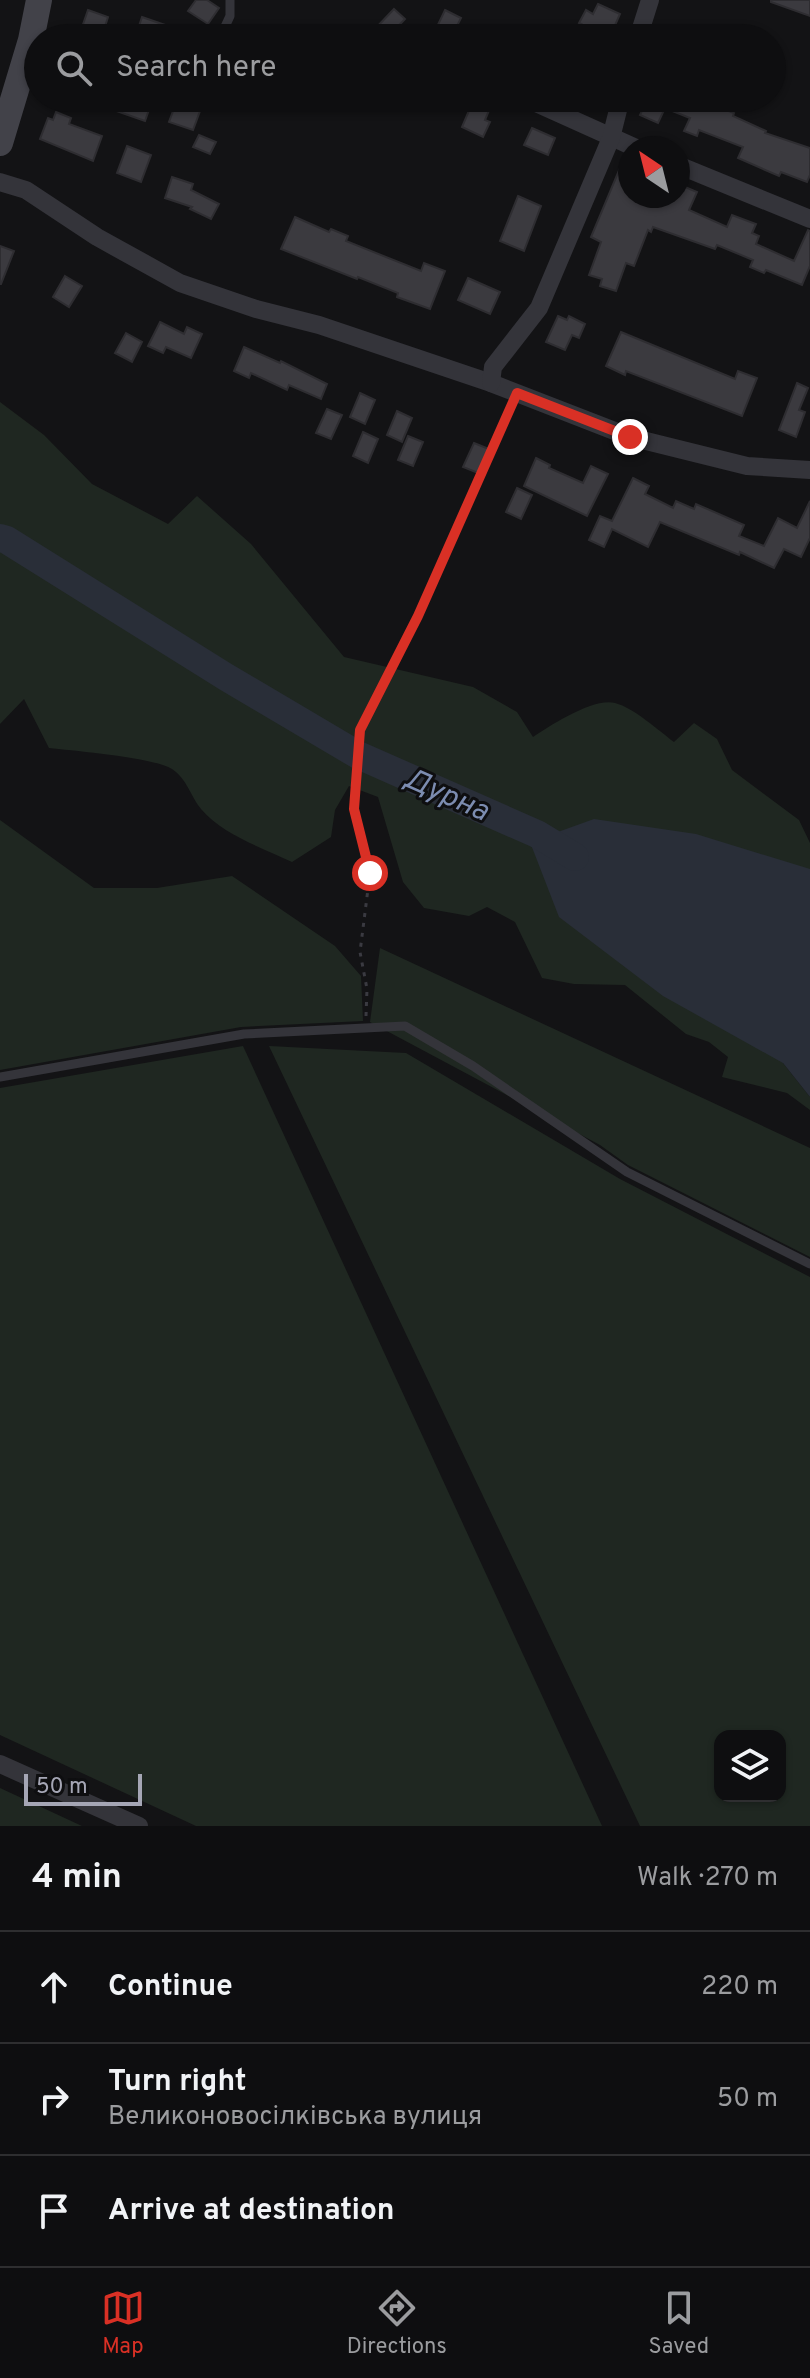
<!DOCTYPE html>
<meta charset="utf-8">
<style>
:root{--surface:#0e0e10;--page:#1c1c1e;--text:#f1f3f6;--muted:#9b9c9f;--line:#2e2e30;--accent:#d93025}
body{margin:0;font-family:Overpass,sans-serif;background:var(--page);color:var(--text)}
.controls{position:absolute;right:24px;bottom:24px;display:grid;overflow:hidden;border-radius:16px;box-shadow:0 2px 6px #0004}
.controls button{width:72px;height:72px;display:grid;place-items:center;padding:0;border:0;border-bottom:2px solid var(--line);background:var(--surface);color:var(--text);font:40px sans-serif}
.compass{position:absolute;left:618px;top:136px;width:72px;height:72px;border-radius:50%;background:var(--surface);box-shadow:0 2px 6px #0004;rotate:325deg}
.scale{position:absolute;left:24px;bottom:20px;width:118px;box-sizing:border-box;padding-left:8px;border:4px solid #a5a6b5;border-top:0;font-size:22px;line-height:28px;white-space:nowrap;color:#a5a6b5;-webkit-text-stroke:6px #0e0e10;paint-order:stroke}
.stop{position:absolute;width:24px;height:24px;margin:-18px;border:6px solid #d93025;border-radius:50%;background:#fff}
.stop.end{background:#d93025;border-color:#fff;box-shadow:0 2px 8px #0008}
.list{margin:0;padding:0;list-style:none}
h2{display:flex;justify-content:space-between;align-items:center;height:104px;margin:0;padding:0 32px;font-size:34px}
h2 small{font-size:26px;font-weight:400;color:var(--muted)}
.list li{display:grid;grid-template-columns:52px 1fr auto;gap:24px;align-items:center;box-sizing:border-box;height:112px;padding:0 32px;border-top:2px solid var(--line)}
.list b{display:block;font-size:30px;white-space:nowrap}
.list p{margin:0;font-size:26px;white-space:nowrap;color:var(--muted)}
.list em{font-size:26px;font-style:normal;color:var(--muted)}
.icon{flex:none;width:44px;height:44px;fill:none;stroke:currentColor;stroke-width:2;stroke-linecap:round;stroke-linejoin:round}
.map{position:relative;flex:none;width:810px;height:1826px;overflow:hidden}
.search{position:absolute;background:var(--surface);box-shadow:0 2px 6px #0004;left:24px;right:24px;top:24px;height:88px;display:flex;align-items:center;gap:20px;box-sizing:border-box;padding:0 28px;border-radius:44px;color:var(--muted);font-size:30px}
.sheet{height:440px;background:var(--surface)}
nav{display:flex;justify-content:space-around;align-items:center;box-sizing:border-box;height:112px;border-top:2px solid var(--line);background:var(--surface);font-size:22px;color:var(--muted)}
nav a{display:grid;justify-items:center;gap:4px}
nav .on{color:var(--accent)}
.map>svg:first-child{display:block}
.green{fill:#1f2721;fill-rule:evenodd}
.water{fill:#292e38}
.lines{fill:none;stroke-linecap:round;stroke-linejoin:round}
.river{stroke:#292e38;stroke-width:28}
.building{fill:#3b3a3f;stroke:#2e2d31;stroke-width:2}
.path{stroke:#3a3a41;stroke-width:3;stroke-dasharray:4 6;stroke-linecap:butt}
.service{stroke:#34343a;stroke-width:9}
.minor{stroke:#34343a;stroke-width:18}
.secondary{stroke:#424249;stroke-width:26}
.route{stroke:#d93025;stroke-width:10}
.labels{text-anchor:middle;stroke-width:6;stroke-linejoin:round;paint-order:stroke}
.water-label{font-size:30px;font-style:italic;fill:#7c8cb0;stroke:#0e0e10}
</style>
<div class="map">
<svg width="810" height="1826" viewBox="0 0 810 1826">
<rect width="100%" height="100%" fill="#131315"/>
<g class="green">
<path d="M0,402l44,33 48,49 76,40 29,-28 54,48 93,113 129,30 44,25 16,25c16,-11 61,-40 82,-34 19,5 43,27 59,39l20,-19 23,16 15,31 67,50 11,23v50l-27,170 27,34v13l-23,-17 -65,-16 6,-20 -19,-15 -23,-8 -61,-49 -51,-1 -32,-6 -27,-56 -28,-15 -18,9 -45,-8 -21,-26 -25,-85 -29,-11 -14,24 -4,27 -39,25c-29,-14 -69,-27 -91,-53 -11,-14 -14,-30 -29,-40 -20,-12 -97,-18 -123,-21l-25,-49 -24,25z"/>
<polygon points="0,820 94,888 157,888 232,876 335,946 361,976 363,1021 241,1027 0,1070"/>
<polygon points="380,948 810,1148 810,1257 628,1165 600,1145 370,1022"/>
<polygon points="243,1046 602,1826 196,1826 0,1735 0,1088"/>
<path d="M269,1046l137,7 214,126 190,98v549h-170zM720,1736h60v60h-60z"/>
<polygon points="0,1788 82,1826 0,1826"/>
</g>
<polygon class="water" points="594,819 696,834 810,869 810,1097 783,1063 663,996 559,917 530,842"/>
<g class="lines">
<polyline class="river" points="0,538 7,540 226,677 358,755 537,834 575,857"/>
</g>
<g class="building">
<polygon points="196,0 207,0 219,8 208,24 188,11"/>
<polygon points="771,0 810,0 810,16 771,2"/>
<polygon points="598,4 620,14 613,30 608,27 604,36 579,23 586,10 593,14"/>
<polygon points="394,9 405,19 387,38 380,38 373,31"/>
<polygon points="88,10 108,17 102,36 81,30"/>
<polygon points="445,10 461,18 451,38 435,31"/>
<polygon points="142,17 165,25 161,38 135,38"/>
<polygon points="85,98 135,98 151,104 145,121 85,100"/>
<polygon points="642,98 713,98 710,104 734,113 733,116 766,131 765,133 810,148 810,175 807,182 781,172 779,176 738,158 743,147 699,130 697,136 684,131 690,118 665,108 658,123 640,115 647,100"/>
<polygon points="473,101 490,108 485,120 490,122 483,137 462,127"/>
<polygon points="176,103 200,111 193,130 169,122"/>
<polygon points="56,112 71,118 69,124 102,136 93,161 40,139 48,118 53,120"/>
<polygon points="532,128 555,138 548,155 524,145"/>
<polygon points="199,135 216,142 210,154 193,147"/>
<polygon points="127,146 151,155 141,182 117,173"/>
<polygon points="625,156 630,158 630,196 679,196 683,186 697,192 689,210 727,227 732,215 756,224 752,233 759,236 756,244 794,261 808,230 810,231 810,266 802,285 766,270 764,273 750,267 753,260 717,245 715,249 653,227 651,232 648,230 634,266 626,263 616,291 600,286 602,279 589,275 601,242 591,237"/>
<polygon points="172,177 193,184 191,190 219,204 211,219 190,209 192,207 165,198"/>
<polygon points="518,196 541,206 524,251 500,241"/>
<polygon points="295,217 329,232 331,229 348,236 346,241 421,271 424,263 445,271 430,309 397,297 398,293 358,277 357,279 281,249"/>
<polygon points="0,246 14,251 1,284 0,284"/>
<polygon points="65,276 82,286 69,307 53,297"/>
<polygon points="468,278 500,292 490,314 458,300"/>
<polygon points="558,316 567,320 569,316 585,324 579,338 572,335 565,350 546,342"/>
<polygon points="160,322 184,334 187,327 202,334 191,358 166,347 163,353 148,346"/>
<polygon points="621,332 735,379 738,371 757,378 742,416 626,371 625,375 606,366"/>
<polygon points="126,333 142,342 132,362 115,353"/>
<polygon points="244,347 280,363 281,361 327,384 321,399 289,385 287,390 251,373 249,378 234,371"/>
<polygon points="797,383 808,388 799,410 805,412 796,437 779,430"/>
<polygon points="360,393 375,400 365,424 350,417"/>
<polygon points="327,409 342,415 331,439 316,433"/>
<polygon points="397,411 412,418 402,442 387,435"/>
<polygon points="363,432 378,439 368,463 353,456"/>
<polygon points="408,436 423,442 413,466 398,460"/>
<polygon points="474,443 489,449 478,473 463,467"/>
<polygon points="536,458 550,465 549,468 583,483 591,466 608,474 587,516 524,486"/>
<polygon points="633,478 649,486 645,494 673,508 676,501 694,509 696,504 744,525 739,536 764,546 778,518 797,528 810,501 810,538 801,557 784,549 774,568 740,552 739,555 660,522 648,547 612,529 604,547 589,540 600,516 612,521"/>
<polygon points="517,488 532,495 521,519 506,512"/>
</g>
<g class="lines">
<polyline class="path" points="366,1016 367,989 360,952 370,873 354,809 360,730 418,616 510,408"/>
<g class="service">
<polyline points="223,31 230,16 230,0"/>
<polyline points="217,38 223,31 237,38"/>
<polyline points="0,1077 244,1034 405,1026 473,1066 627,1172 810,1264"/>
</g>
<g class="minor">
<polyline points="638,38 650,0"/>
<polyline points="525,98 636,148"/>
<polyline points="678,165 810,219"/>
<polyline points="0,182 26,190 97,237 180,283 256,309 319,325 491,383 630,437 747,466 810,470"/>
<polyline points="491,383 493,367 539,308 611,138 621,98"/>
<polyline points="0,1764 139,1826"/>
</g>
<polyline class="secondary" points="0,143 31,40 39,0"/>
</g>
<g class="lines">
<polyline class="route" points="370,873 354,809 360,730 418,616 517,393 630,437"/>
</g>
<g class="labels">
<g class="water-label">
<text transform="translate(447 794) rotate(24)" y="10">Дурна</text>
</g>
</g>
</svg>
<div class="controls">
<button><svg class="icon" aria-label="layers" viewBox="0 0 24 24"><path d="M12 4l9 5-9 5-9-5zM3 14l9 5 9-5"/></svg></button>
</div>
<svg class="compass" viewBox="-18 -18 36 36"><path d="M0-13l5 13h-10z" fill="#e53935"/><path d="M0 13l5-13h-10z" fill="#9b9c9f"/></svg>
<div class="scale">50 m</div>
<div class="stop" style="left:370px;top:873px"></div>
<div class="stop end" style="left:630px;top:437px"></div>
<div class="search"><svg class="icon" aria-label="search" viewBox="0 0 24 24"><circle cx="10" cy="10" r="6"/><path d="M15 15l6 6"/></svg>Search here</div>
</div>
<section class="sheet">
<h2>4 min<small>Walk · 270 m</small></h2>
<ul class="list">
<li><svg class="icon" aria-label="ahead" viewBox="0 0 24 24"><path d="M12 20V5M6 11l6-6 6 6"/></svg><div><b>Continue</b></div><em>220 m</em></li>
<li><svg class="icon" aria-label="right" viewBox="0 0 24 24"><path d="M7 20v-9h11M14 6l5 5-5 5"/></svg><div><b>Turn right</b><p>Великоновосілківська вулиця</p></div><em>50 m</em></li>
<li><svg class="icon" aria-label="arrive" viewBox="0 0 24 24"><path d="M6 21V4h12l-3 4 3 4H6"/></svg><div><b>Arrive at destination</b></div></li>
</ul>
</section>
<nav>
<a class="on"><svg class="icon" aria-label="map" viewBox="0 0 24 24"><path d="M3 6l6-2 6 2 6-2v14l-6 2-6-2-6 2zM9 4v14M15 6v14"/></svg>Map</a>
<a><svg class="icon" aria-label="directions" viewBox="0 0 24 24"><path d="M12 3l9 9-9 9-9-9zM9 14v-3h6M13 9l2 2-2 2"/></svg>Directions</a>
<a><svg class="icon" aria-label="saved" viewBox="0 0 24 24"><path d="M7 4h10v16l-5-4-5 4z"/></svg>Saved</a>
</nav>
